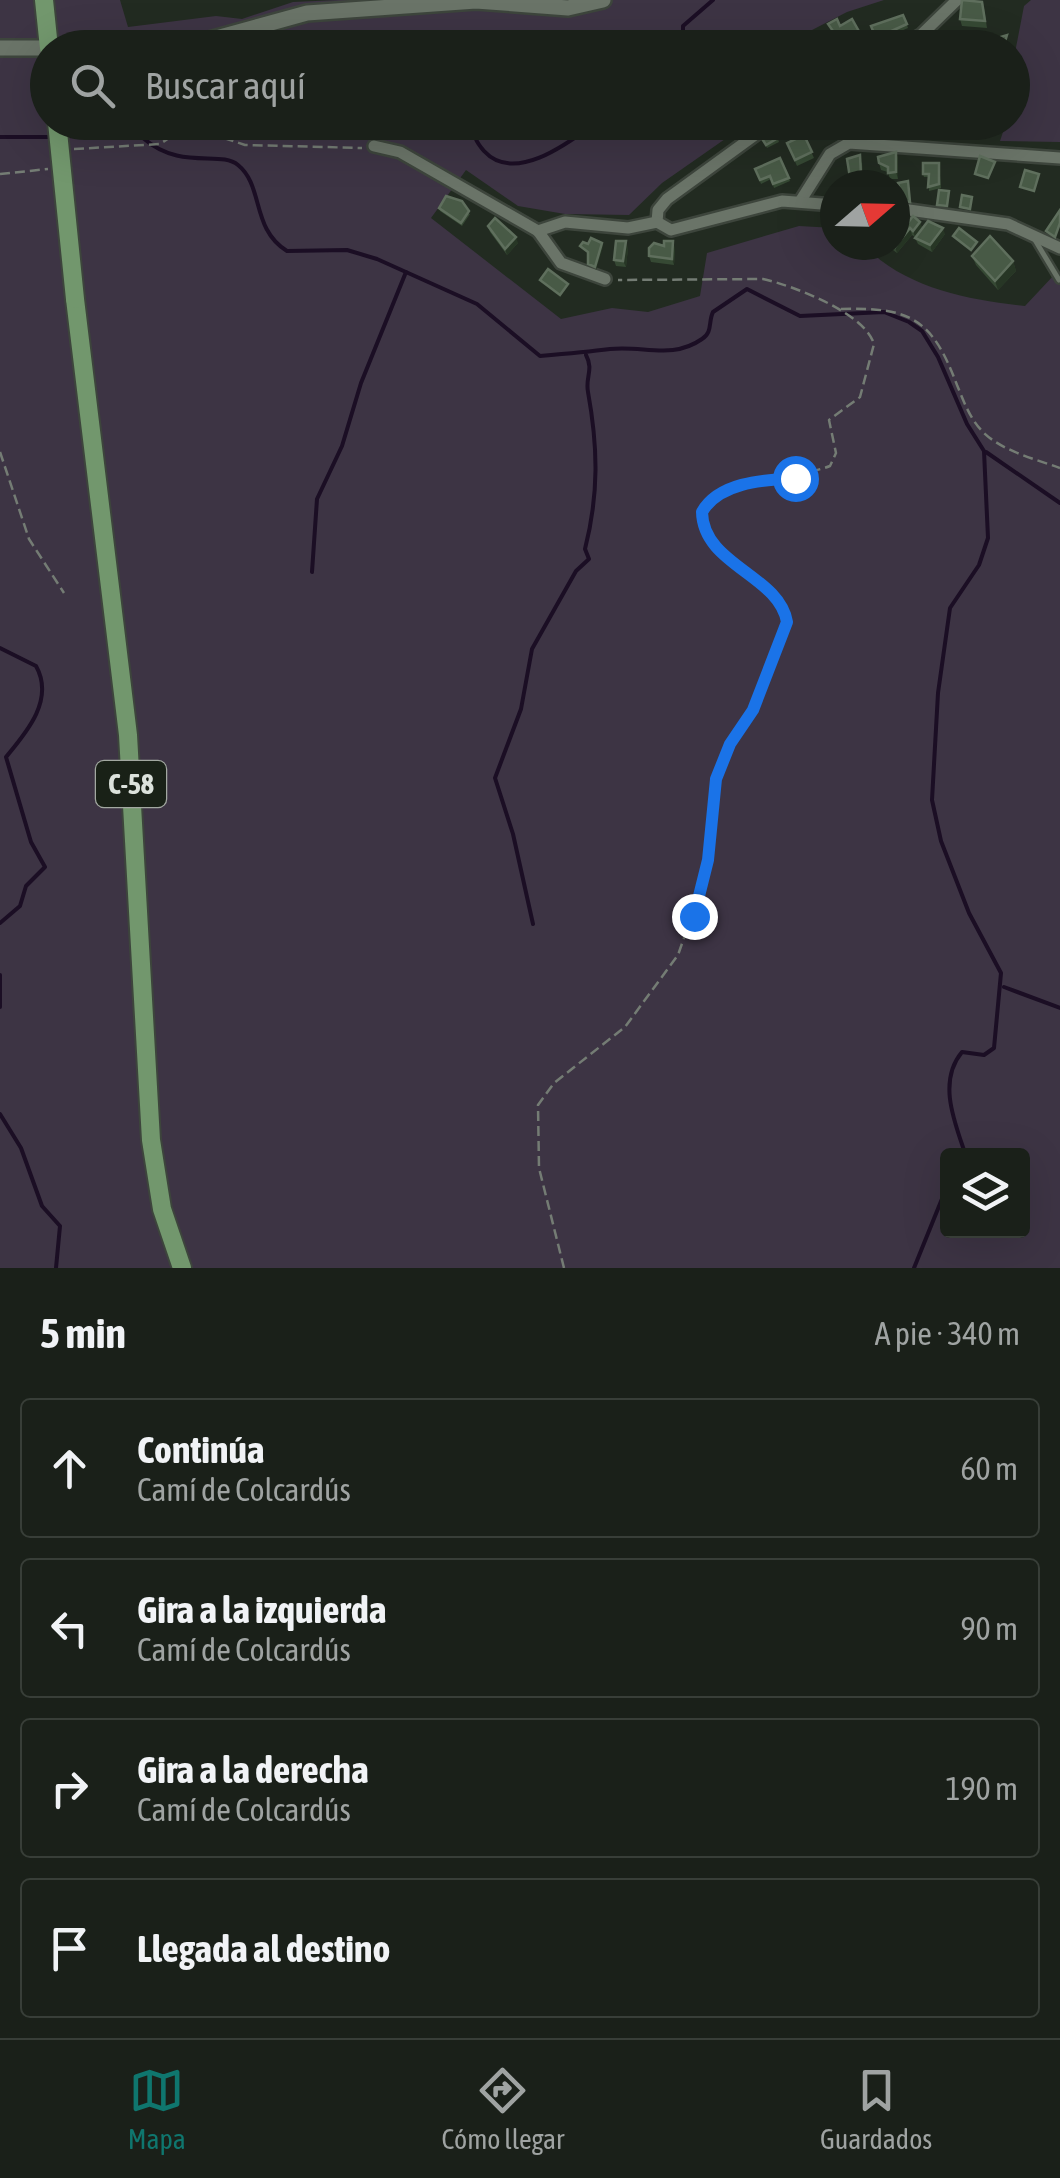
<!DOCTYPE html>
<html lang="es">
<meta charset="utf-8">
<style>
:root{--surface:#1a2019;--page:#232822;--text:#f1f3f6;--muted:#9fa3a2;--line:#383e38;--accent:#0f766e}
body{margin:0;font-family:"Asap Condensed",sans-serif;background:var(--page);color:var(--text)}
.controls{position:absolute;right:30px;bottom:30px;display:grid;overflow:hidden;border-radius:10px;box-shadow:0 10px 40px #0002}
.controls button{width:90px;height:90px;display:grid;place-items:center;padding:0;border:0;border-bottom:2px solid var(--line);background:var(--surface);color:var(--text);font:50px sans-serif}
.compass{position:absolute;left:820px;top:170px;width:90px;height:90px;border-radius:50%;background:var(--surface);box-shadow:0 10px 40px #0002;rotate:70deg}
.stop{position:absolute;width:30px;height:30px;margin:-22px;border:8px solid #1a73e8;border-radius:50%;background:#fff}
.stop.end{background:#1a73e8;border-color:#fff;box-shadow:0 2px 10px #0008}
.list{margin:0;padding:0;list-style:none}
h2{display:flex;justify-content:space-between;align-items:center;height:130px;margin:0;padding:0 40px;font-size:42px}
h2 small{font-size:32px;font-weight:400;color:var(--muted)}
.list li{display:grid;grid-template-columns:65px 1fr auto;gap:30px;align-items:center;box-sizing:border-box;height:140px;margin:0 20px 20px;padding:0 20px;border:2px solid var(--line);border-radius:10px}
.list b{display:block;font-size:38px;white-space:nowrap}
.list p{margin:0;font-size:32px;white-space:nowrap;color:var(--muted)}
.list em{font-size:32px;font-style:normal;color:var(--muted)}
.icon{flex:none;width:55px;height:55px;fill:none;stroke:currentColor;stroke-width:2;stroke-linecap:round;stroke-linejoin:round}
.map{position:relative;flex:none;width:1060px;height:1268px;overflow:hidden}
.search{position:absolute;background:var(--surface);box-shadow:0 10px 40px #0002;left:30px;right:30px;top:30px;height:110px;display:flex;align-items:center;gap:25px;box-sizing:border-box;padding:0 35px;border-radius:55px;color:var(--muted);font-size:38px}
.sheet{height:770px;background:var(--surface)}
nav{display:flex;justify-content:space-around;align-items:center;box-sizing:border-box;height:140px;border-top:2px solid var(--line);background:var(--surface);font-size:28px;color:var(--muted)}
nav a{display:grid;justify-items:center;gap:5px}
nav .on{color:var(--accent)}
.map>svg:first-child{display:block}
.green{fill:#3d3444;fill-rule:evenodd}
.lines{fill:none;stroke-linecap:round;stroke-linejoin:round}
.stream{stroke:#1b0e24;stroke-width:4}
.lane-casing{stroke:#3d453c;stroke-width:10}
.street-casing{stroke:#3d453c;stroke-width:16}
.secondary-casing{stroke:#3d453c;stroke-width:20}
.primary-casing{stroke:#3d453c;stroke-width:22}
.path{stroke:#747c74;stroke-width:2.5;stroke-dasharray:10 5;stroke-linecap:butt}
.lane{stroke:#6a7468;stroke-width:5}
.street{stroke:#6a7468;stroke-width:11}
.secondary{stroke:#6a7468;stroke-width:15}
.primary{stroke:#72976d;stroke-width:18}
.primary-bridge-casing{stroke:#3d453c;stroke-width:22;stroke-linecap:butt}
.primary-bridge{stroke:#72976d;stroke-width:18}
.wall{fill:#364934}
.shaded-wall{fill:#273625}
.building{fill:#485a46;stroke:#5f6f5d;stroke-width:2.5}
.route{stroke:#1a73e8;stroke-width:12}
.labels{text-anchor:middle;stroke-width:8;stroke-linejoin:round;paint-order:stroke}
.shield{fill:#192117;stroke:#a2a8a1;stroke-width:2.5}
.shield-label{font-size:28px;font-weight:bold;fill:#dce2dc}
</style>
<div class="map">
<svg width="1060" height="1268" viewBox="0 0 1060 1268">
<rect width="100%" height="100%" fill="#222b21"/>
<g class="green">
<path d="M0,0h120l8,27 88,-11 26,3 51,-17 45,-2h546l-37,12 -68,35 -731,1v74l700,1 -86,60 -33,32 -64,-1 -47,-8 -52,-36 -35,48 130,101 51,-11 36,4 52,-16 7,-43 92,-27 36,2v17h29c40,43 105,55 161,61l29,-31 6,3v990h-1060zM948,1156h74v74h-74z"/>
<polygon points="1031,0 1060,0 1060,142 1000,141 1006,123 1012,122 1013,63 1024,6"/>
</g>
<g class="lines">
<g class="stream">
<polyline points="683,48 683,26 713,0"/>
<path d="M474,122c-2,12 2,20 10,29 31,34 87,-10 113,-29"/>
<polyline points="62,136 158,138 182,122"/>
<polyline points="0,137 53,137"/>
<path d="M143,138c38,33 77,12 95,27 26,21 13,64 49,86l60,-1 30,9 100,45 63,52c23,-2 46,-4 70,-7 33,-4 62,11 92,-10 11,-7 6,-17 11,-27l34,-23 53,27 84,-4 25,10 13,9 16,26 29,67 17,27 4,87 -9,27 -29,43 -12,85 -6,107 9,41 28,72 32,60 -7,75 -10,7 -22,-3c-25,30 -7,71 4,104"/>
<polyline points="986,452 1060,503"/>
<polyline points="312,572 317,499 342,446 361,383 406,272"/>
<path d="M0,648l36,18c19,34 -10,67 -30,91l25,85 14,25 -19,19 -6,20 -20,17"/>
<path d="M533,924l-20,-90 -18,-56 26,-69 11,-60 44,-78 13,-12 -4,-10c14,-55 13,-102 3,-157 -3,-15 6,-22 -2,-37"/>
<polyline points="0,975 0,1007"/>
<polyline points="1004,987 1060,1008"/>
<polyline points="0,1114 21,1148 42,1206 60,1226 56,1268"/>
<polyline points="914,1268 948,1184"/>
</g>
<g class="lane-casing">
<polyline id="lane" points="1035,240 1059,280"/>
</g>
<g class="street-casing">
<g id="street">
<polyline points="899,48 921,35 957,0"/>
<polyline points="374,146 400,152 538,231"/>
<polyline points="801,200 830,154 849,143 1060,158"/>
<polyline points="895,208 1008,224 1060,248"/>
<polyline points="657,222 658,210 667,199 773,122"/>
<polyline points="538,231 565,222 628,228 657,222 671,230 782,201 835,205"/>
<polyline points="538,231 561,263 605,279"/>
</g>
</g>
<g class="secondary-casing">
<g id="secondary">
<polyline points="0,48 48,48"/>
<polyline points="180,48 307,13 476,1 568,8 603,0"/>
</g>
</g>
<g class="primary-casing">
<g id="primary">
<polyline points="44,0 49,48"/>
<polyline points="75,299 128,735 151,1140 162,1209 182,1268"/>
</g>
</g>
<g class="path">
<polyline points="220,122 227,139 245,145 362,148"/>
<polyline points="74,149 160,144 193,122"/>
<polyline points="0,174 48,169"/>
<path d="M841,309c69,-2 91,9 116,76 7,17 13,34 26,47 19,19 52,27 77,36"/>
<polyline points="0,452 29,539 64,593"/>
<path d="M564,1268l-25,-100 -1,-63 16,-22 71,-56 53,-72 27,-77 11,-99 14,-35 23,-34 34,-88c-9,-47 -83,-58 -85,-110 20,-36 92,-32 128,-46l6,-13 -7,-33 31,-23 14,-53c-9,-31 -80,-58 -111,-65l-145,1"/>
</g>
<use href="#lane" class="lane"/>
<use href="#street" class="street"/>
<use href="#secondary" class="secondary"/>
<use href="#primary" class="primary"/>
<g class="primary-bridge-casing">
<polyline id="primary-bridge" points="57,122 75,299"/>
</g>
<use href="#primary-bridge" class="primary-bridge"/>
</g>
<g class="wall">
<polygon points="984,8 987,28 962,26 960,19"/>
<polygon points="903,15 908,28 877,41 871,26"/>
<polygon points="852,19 862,38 843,48 828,24 840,26"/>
<polygon points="841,122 856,128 861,126 866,139 844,135"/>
<polygon points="774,127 779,142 767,148 761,137"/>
<polygon points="804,135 814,158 797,166 787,143"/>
<polygon points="896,152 898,159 898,179 890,179 888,172 881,170 879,163"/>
<polygon points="780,158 790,181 774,188 771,179 761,184 755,169"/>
<polygon points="862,162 863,182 853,184 850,178"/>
<polygon points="939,163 941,188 929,191 929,177 924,177 923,174"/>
<polygon points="439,208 470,214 462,226 440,211"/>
<polygon points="920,222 922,228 915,237 912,235 897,253 889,247 889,245 895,245 907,224"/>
<polygon points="488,226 518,243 507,255 490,232"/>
<polygon points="945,234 932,252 918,244 915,238"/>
<polygon points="664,246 675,248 674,265 651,262 649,256"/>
<polygon points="628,248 626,267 616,266 614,260"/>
<polygon points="972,256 1013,261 1016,271 998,290 976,265"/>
</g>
<g class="shaded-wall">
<polygon points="896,152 898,159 898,179 896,172"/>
<polygon points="920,222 922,228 915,237 913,231"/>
<polygon points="910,228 912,235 897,253 895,247"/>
<polygon points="943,228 945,234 932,252 930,245"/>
<polygon points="516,237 518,243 507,255 505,249"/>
<polygon points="626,241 628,248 626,267 623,261"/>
<polygon points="673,241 675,248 674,265 672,259"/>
<polygon points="602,243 603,247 596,270 595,267"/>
<polygon points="1013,261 1016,271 998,290 995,281"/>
</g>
<g class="building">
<polygon points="962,0 982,2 985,21 960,19"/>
<polygon points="903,15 907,24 876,38 871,26"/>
<polygon points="837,19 840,26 852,19 861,35 842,44 828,24"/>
<polygon points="1007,35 1004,45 984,47 984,42"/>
<polygon points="931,40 952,42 952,48 931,48"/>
<polygon points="961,41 975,43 975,48 962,48"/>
<polygon points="781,122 791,122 793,128 786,132"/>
<polygon points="841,122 855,122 856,128 861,126 864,135 843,132"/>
<polygon points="774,127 778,138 766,145 761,137"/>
<polygon points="804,135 812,152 795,160 787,143"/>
<polygon points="896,152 896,172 888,173 888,167 879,163 878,157"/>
<polygon points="860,155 861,175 850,178 847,159"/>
<polygon points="980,156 995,162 988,178 975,174"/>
<polygon points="780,158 789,178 773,184 770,176 760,180 755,169"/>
<polygon points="923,163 939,163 939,184 928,187 929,174 923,174"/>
<polygon points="1025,170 1039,174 1034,191 1020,187"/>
<polygon points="908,181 910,202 903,201 898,183"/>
<polygon points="939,190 949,191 947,206 937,205"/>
<polygon points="962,195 972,197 970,209 960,207"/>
<polygon points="446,196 462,201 469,211 461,223 439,208"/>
<polygon points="1060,210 1060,223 1055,237 1046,231"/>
<polygon points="913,216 920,222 913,231 910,228 895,247 893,245 895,245 895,230 903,220 907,224"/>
<polygon points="495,218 516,237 505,249 488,226"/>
<polygon points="928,221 943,228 930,245 915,238"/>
<polygon points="959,228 977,242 971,250 953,236"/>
<polygon points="990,236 1013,261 995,281 972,256"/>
<polygon points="591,238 602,243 595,267 588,264 588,252 580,246 583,242 588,244"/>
<polygon points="616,241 626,241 623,261 614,260"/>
<polygon points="664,241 673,241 672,259 649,256 649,248 654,243 664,246"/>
<polygon points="548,269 568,284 560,295 540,280"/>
</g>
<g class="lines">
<path class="route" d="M694,916l14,-56 8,-81 14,-35 23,-34 34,-88c-8,-47 -84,-57 -85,-110 17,-30 62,-32 93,-34"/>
</g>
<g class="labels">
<rect class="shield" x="96" y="761" width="70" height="46" rx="8"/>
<g class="shield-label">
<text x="131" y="794">C-58</text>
</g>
</g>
</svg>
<div class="controls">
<button><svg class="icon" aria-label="layers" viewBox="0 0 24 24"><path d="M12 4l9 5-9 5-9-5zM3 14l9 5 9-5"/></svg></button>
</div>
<svg class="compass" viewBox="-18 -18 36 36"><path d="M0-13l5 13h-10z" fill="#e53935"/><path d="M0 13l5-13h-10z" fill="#9fa3a2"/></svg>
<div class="stop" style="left:795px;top:478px"></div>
<div class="stop end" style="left:694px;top:916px"></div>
<div class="search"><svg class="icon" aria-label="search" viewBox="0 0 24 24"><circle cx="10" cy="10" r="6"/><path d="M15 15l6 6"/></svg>Buscar aquí</div>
</div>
<section class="sheet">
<h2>5 min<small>A pie · 340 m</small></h2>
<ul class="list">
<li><svg class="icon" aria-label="ahead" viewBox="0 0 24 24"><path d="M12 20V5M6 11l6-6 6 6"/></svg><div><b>Continúa</b><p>Camí de Colcardús</p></div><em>60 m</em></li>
<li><svg class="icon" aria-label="left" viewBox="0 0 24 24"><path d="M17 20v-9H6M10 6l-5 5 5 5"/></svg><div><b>Gira a la izquierda</b><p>Camí de Colcardús</p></div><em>90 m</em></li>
<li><svg class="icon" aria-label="right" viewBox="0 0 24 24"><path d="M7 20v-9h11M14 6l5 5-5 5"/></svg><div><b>Gira a la derecha</b><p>Camí de Colcardús</p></div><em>190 m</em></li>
<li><svg class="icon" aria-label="arrive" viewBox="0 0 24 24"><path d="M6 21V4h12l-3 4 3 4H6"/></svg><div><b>Llegada al destino</b></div></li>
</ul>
</section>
<nav>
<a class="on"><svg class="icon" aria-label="map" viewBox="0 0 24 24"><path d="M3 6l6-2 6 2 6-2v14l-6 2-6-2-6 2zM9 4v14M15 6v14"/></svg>Mapa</a>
<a><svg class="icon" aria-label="directions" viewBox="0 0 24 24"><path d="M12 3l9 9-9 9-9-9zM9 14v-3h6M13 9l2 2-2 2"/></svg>Cómo llegar</a>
<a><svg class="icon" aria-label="saved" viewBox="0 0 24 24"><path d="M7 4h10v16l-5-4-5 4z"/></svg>Guardados</a>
</nav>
